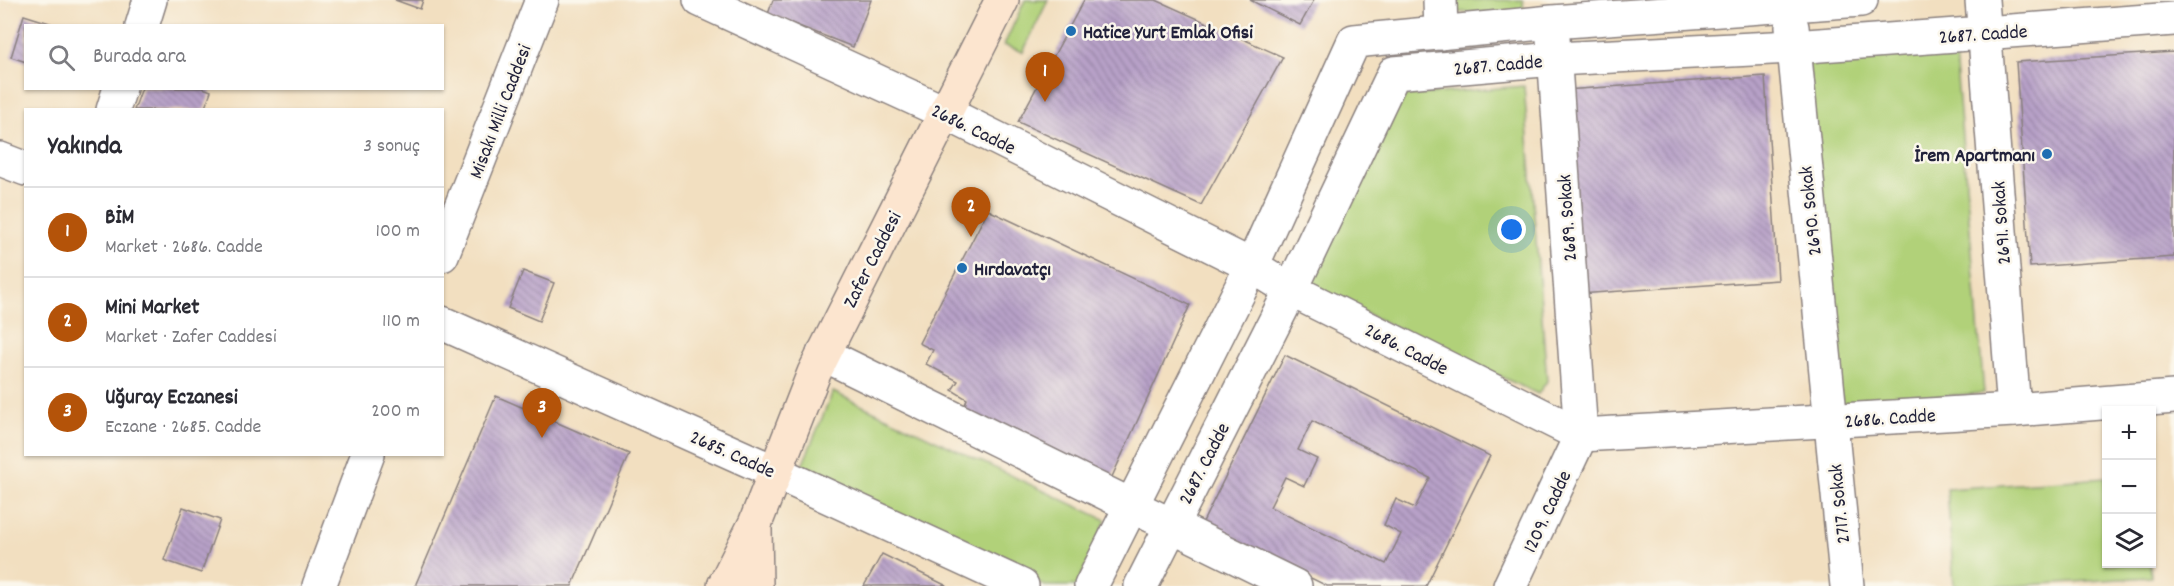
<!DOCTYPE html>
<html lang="tr">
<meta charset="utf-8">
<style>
:root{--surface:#fff;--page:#f2f2f3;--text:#2b2b33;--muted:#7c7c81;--line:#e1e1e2;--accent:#b45309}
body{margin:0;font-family:Dekko,sans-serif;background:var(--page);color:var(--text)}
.controls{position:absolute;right:18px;bottom:18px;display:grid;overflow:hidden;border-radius:0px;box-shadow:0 2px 4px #0004}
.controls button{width:54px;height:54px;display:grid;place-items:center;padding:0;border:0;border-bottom:2px solid var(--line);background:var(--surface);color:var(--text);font:30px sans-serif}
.you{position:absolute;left:1512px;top:230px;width:21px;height:21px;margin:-15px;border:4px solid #fff;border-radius:50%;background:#1a73e8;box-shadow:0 0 0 9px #1a73e833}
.badge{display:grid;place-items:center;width:39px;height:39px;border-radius:50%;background:var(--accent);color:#fff;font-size:20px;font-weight:700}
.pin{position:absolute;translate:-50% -50px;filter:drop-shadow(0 2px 3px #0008)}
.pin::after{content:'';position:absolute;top:32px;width:21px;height:18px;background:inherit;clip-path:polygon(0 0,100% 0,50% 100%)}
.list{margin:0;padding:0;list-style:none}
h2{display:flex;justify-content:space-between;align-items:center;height:78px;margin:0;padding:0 24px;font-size:26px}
h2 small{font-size:20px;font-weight:400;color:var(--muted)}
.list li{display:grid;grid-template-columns:39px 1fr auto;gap:18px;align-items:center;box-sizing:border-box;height:90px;padding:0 24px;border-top:2px solid var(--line)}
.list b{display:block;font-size:22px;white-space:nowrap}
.list p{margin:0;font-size:20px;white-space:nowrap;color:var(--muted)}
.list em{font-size:20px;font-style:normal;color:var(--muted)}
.icon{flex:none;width:33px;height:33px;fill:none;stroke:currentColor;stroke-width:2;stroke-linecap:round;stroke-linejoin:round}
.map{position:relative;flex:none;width:2174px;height:586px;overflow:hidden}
.search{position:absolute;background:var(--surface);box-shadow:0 2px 4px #0004;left:24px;top:24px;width:420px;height:66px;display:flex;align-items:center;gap:15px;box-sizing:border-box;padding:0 21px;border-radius:0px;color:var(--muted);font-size:22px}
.panel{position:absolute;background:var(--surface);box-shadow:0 2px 4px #0004;left:24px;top:108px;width:420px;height:348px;border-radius:0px}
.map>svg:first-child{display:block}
.green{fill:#b1d179;stroke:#6a7a5a;stroke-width:1.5}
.building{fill:url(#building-back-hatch);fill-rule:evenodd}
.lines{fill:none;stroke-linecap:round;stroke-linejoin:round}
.minor-casing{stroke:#8a807e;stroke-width:36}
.secondary-casing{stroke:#8a807e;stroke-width:36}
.minor{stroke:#fff;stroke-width:33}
.secondary{stroke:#fce5cf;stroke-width:33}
.poi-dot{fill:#1f6fb2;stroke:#fbf7ec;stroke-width:2}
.labels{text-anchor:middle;stroke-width:5;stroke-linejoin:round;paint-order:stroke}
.poi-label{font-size:20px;font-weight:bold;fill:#22223b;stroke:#fbf7ec;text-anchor:start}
.street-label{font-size:20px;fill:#22223b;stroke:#fbf7ec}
</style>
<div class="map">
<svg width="2174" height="586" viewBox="0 0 2174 586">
<defs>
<pattern id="building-back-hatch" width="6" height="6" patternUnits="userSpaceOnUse" patternTransform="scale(1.5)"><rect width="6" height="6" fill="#b8a1c8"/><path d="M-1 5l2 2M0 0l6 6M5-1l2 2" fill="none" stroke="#9583a4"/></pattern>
</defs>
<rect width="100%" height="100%" fill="#fbf7ec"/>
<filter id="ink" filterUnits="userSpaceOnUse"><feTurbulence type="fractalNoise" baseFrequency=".0167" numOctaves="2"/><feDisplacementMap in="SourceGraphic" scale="12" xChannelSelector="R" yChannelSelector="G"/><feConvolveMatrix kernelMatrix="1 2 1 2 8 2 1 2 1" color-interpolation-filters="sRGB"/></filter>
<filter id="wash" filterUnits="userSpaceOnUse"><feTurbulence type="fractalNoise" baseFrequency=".008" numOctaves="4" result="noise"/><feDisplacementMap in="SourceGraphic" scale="24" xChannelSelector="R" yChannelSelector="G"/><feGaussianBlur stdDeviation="1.35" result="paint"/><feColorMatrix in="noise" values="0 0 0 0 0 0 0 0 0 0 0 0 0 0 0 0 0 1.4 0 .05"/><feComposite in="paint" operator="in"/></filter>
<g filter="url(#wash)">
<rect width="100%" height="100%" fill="#f2dfc0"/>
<g class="green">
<polygon points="1025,0 1048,0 1023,52 1004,45"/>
<polygon points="1456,0 1523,0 1524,15 1457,12"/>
<polygon points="1954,43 1984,393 1836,404 1808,56"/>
<polygon points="1524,86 1547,381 1538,394 1305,285 1391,97"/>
<polygon points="833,392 1106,520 1077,586 1045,586 799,473"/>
<polygon points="2106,478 2106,564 2150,564 2151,577 2012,586 1954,586 1947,489"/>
</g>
<g id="blocks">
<g class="building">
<polygon points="395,0 423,0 420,9"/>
<polygon points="773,0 871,0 853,47 768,14"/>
<polygon points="1084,0 1156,0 1283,57 1201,205 1018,122"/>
<polygon points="1250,0 1314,0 1300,25"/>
<polygon points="24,15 56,25 26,26 26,62 11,57"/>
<polygon points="2174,52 2174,257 2030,267 2016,62"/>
<polygon points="1765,76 1778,280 1579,294 1565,90"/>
<polygon points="142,88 203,88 211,91 204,110 134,110"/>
<polygon points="988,210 1190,305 1111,479 962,414 967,399 952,390 958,381 926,364 933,350 919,343"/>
<polygon points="523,271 554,283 539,321 508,308"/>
<path d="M1285,355l205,101 -64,130h-99l-125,-62zM1312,421l118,57 -15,30 -19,-9 -12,26 17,9 -15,30 -116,-57 15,-30 19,9 13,-27 -19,-9z"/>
<polygon points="496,396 629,454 572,586 415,586"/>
<polygon points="183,507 220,520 201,573 164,560"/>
<polygon points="882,554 947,586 864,586"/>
</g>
</g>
</g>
<g filter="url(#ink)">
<use href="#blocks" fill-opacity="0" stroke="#8a807e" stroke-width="1.5"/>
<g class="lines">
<g class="minor-casing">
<g id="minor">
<polyline points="700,0 944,112 1252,266 1291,290 1581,435 2014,410 2174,397"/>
<polyline points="1440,0 1441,33"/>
<polyline points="1982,0 2014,410"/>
<polyline points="142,26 150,0"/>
<polyline points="1792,27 1847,586"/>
<polyline points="113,110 120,88"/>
<polyline points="0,159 26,169"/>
<polyline points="442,255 542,0"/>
<polyline points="442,323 775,472 1022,586"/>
<polyline points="823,354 1295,586"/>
<polyline points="319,586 368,454"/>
<polyline points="1091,586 1252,266 1354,41 1552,22 1861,0"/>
<polyline points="1141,586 1291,290 1394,73 1555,59 1793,47 2174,19"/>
<polyline points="1510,586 1581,435 1553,38"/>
</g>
</g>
<g class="secondary-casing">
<g id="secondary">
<polyline points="755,529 756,586"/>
<polyline points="724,586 755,524 814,373 1002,0"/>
</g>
</g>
<use href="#minor" class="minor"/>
<use href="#secondary" class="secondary"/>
</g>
</g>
<g class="poi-dot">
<circle cx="1071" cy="31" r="6"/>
<circle cx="2047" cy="154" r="6"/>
<circle cx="962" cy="268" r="6"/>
</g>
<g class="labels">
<g class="poi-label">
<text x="1083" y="38">Hatice Yurt Emlak Ofisi</text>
<text x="2035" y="161" text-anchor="end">İrem Apartmanı</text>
<text x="974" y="275">Hırdavatçı</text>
</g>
<g class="street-label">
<text transform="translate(1983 33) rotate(-4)" y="7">2687. Cadde</text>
<text transform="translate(1498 64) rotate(-5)" y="7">2687. Cadde</text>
<text transform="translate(499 111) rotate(-69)" y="7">Misakı Milli Caddesi</text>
<text transform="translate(974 128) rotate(26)" y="7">2686. Cadde</text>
<text transform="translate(1809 211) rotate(-96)" y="7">2690. Sokak</text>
<text transform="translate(1566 218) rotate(-94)" y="7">2689. Sokak</text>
<text transform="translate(2000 223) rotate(-94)" y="7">2691. Sokak</text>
<text transform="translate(871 259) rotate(-63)" y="7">Zafer Caddesi</text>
<text transform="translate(1407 348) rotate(27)" y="7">2686. Cadde</text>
<text transform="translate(1890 417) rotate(-4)" y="7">2686. Cadde</text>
<text transform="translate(733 453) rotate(24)" y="7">2685. Cadde</text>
<text transform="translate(1203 463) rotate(-63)" y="7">2687. Cadde</text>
<text transform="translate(1838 504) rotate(-96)" y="7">2717. Sokak</text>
<text transform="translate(1546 511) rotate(-65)" y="7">1209. Cadde</text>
</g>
</g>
</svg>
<div class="controls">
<button>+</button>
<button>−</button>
<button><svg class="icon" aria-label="layers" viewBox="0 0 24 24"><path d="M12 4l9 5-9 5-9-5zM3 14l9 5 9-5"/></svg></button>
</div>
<div class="you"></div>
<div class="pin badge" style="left:1045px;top:102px">1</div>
<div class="pin badge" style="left:971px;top:237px">2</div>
<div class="pin badge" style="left:542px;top:438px">3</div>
<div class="search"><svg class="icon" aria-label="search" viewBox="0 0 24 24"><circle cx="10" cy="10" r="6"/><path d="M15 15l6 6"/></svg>Burada ara</div>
<section class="panel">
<h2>Yakında<small>3 sonuç</small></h2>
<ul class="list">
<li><span class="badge">1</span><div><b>BİM</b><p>Market · 2686. Cadde</p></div><em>100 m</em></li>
<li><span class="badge">2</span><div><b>Mini Market</b><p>Market · Zafer Caddesi</p></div><em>110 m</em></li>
<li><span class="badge">3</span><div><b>Uğuray Eczanesi</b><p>Eczane · 2685. Cadde</p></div><em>200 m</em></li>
</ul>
</section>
</div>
